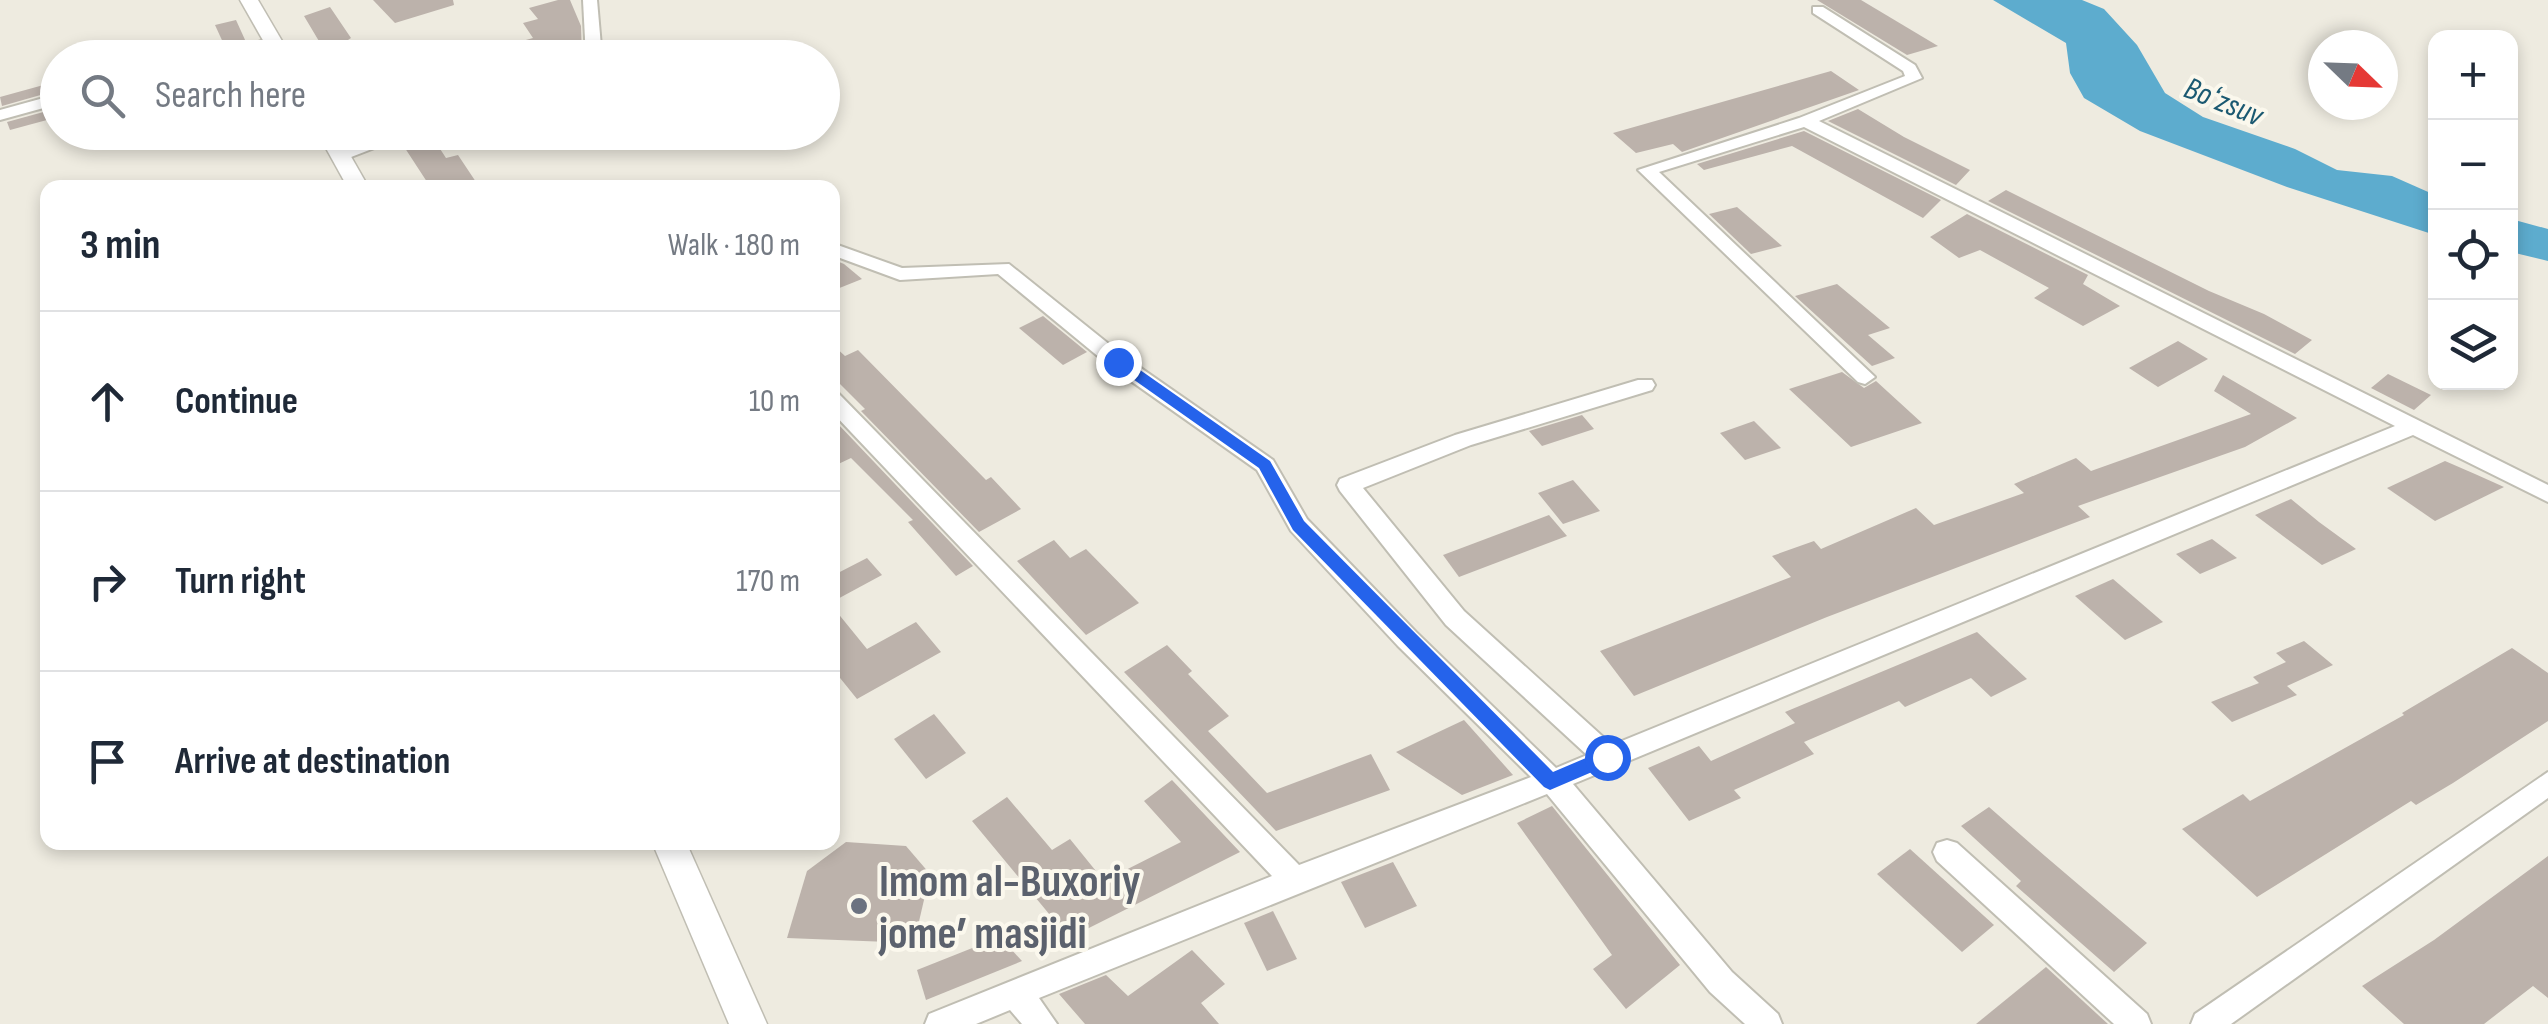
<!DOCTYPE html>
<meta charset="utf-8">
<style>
:root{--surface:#fff;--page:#f6f6f7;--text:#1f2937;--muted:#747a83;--line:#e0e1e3}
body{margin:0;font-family:"Sofia Sans Condensed",sans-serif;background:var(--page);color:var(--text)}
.controls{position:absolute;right:30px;top:30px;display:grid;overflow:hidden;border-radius:20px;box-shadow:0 5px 15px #0003}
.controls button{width:90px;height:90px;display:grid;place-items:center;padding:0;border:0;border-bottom:2px solid var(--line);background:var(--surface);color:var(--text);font:50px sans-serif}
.compass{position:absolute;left:2308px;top:30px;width:90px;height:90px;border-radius:50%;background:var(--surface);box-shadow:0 5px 15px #0003;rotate:113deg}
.stop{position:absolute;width:30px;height:30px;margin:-22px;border:8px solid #2563eb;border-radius:50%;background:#fff}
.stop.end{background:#2563eb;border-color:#fff;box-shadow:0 2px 10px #0008}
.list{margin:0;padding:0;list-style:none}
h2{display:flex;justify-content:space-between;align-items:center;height:130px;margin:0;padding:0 40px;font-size:42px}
h2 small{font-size:32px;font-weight:400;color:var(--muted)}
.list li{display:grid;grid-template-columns:65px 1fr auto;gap:30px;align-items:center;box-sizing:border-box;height:180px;padding:0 40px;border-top:2px solid var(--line)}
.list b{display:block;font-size:38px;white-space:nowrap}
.list em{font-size:32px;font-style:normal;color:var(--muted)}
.icon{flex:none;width:55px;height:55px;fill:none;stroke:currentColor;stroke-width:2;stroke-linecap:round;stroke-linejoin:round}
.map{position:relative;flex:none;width:2548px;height:1024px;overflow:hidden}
.search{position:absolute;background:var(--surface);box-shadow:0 5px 15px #0003;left:40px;top:40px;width:800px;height:110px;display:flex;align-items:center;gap:25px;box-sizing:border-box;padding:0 35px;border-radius:55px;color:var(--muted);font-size:38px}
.panel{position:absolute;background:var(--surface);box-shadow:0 5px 15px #0003;left:40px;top:180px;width:800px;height:670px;border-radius:20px}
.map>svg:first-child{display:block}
.water{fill:#5dacce}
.building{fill:#bcb2ab}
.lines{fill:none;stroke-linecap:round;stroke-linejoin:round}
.minor-casing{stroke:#c0beb3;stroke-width:4}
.tertiary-casing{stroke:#c0beb3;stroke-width:3}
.minor{fill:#fff;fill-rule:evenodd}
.tertiary{fill:#fff;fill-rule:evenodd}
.route{fill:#2563eb}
.worship-dot{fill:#6b7280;stroke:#fbf8ed;stroke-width:4}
.labels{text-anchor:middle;stroke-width:8;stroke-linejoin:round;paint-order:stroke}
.far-water-label{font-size:32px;font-style:italic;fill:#1b5971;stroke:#fbf8ed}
.near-worship-label{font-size:45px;font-weight:bold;fill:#5b616d;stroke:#fbf8ed;text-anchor:start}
</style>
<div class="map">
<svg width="2548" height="1024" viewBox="0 0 2548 1024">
<rect width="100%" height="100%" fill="#eeebe0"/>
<g class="water">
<polygon points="1993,0 2082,0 2104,9 2137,45 2165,93 2203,117 2295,149 2337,170 2392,176 2435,195 2435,235 2287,187 2140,131 2084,98 2070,73 2066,43"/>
<polygon points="2511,219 2548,229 2548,261 2511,252"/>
</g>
<g class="building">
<polygon points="373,0 453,0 454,5 395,23"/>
<polygon points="558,0 570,0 581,26 582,58 488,58 487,51 533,38 523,23 538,19 529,8"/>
<polygon points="1817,0 1861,0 1938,46 1907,55"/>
<polygon points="330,7 351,38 348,40 358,58 329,58 304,16"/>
<polygon points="236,20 246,42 226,49 215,25"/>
<polygon points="1831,71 1859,90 1682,152 1673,144 1636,153 1613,133"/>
<polygon points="58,81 58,90 2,106 0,97"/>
<polygon points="58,108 58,117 10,130 7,122"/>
<polygon points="1858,109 1904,137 1970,170 1956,185 1828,121"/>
<polygon points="1804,131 1941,200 1923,218 1792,146 1704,170 1697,164"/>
<polygon points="429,132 446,158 458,155 480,188 431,188 401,142"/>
<polygon points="2006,190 2209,291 2264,314 2312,340 2295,354 1988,201"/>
<polygon points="1737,207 1782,246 1751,254 1709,214"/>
<polygon points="1967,214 2088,275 2083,284 2120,306 2083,326 2034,298 2049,288 1980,250 1959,258 1930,237"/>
<polygon points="832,259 844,264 862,279 832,291"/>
<polygon points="1837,284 1890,328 1868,335 1895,358 1872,366 1795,296"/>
<polygon points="1043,316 1087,352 1063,365 1019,328"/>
<polygon points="2178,341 2208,359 2158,387 2129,368"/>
<polygon points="832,344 845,356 858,350 986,480 991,477 1021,509 979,532 861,411 865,409 832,376"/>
<polygon points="1842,372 1864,388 1876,381 1922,423 1851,447 1789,389"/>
<polygon points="2388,374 2431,395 2414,410 2371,388"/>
<polygon points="2223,375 2297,418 2245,447 2078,506 2090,517 1827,617 1634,696 1600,651 1791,577 1772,556 1814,541 1821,549 1916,508 1934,525 2024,493 2014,484 2076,458 2091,471 2251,414 2214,391"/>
<polygon points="1582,415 1594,429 1542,446 1529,431"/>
<polygon points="1754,421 1781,448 1745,460 1720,433"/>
<polygon points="837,423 973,566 956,576 908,522 913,520 851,458 832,467 832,425"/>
<polygon points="2445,461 2475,474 2504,487 2435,521 2387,488"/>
<polygon points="1573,480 1600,511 1563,524 1538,493"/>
<polygon points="2291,499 2319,522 2356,549 2322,565 2255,515"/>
<polygon points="1549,515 1567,536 1459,577 1443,555"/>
<polygon points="2212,539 2237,558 2200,574 2176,554"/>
<polygon points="1054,540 1070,558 1086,549 1139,603 1086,635 1017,561"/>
<polygon points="867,558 882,575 832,602 832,576"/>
<polygon points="2113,579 2163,622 2125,640 2075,596"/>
<polygon points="832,606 867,649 916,622 941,652 857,699 832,668"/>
<polygon points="1977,632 2027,679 1991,697 1971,678 1905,707 1899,701 1804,742 1814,754 1734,790 1741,798 1689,821 1648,768 1699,746 1711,761 1795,723 1785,712"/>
<polygon points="2304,641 2333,665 2287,686 2297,695 2232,722 2211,702 2259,683 2253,677 2286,662 2276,653"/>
<polygon points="1167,645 1192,671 1188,674 1229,716 1208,731 1267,793 1371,754 1390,790 1276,831 1124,672"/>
<polygon points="2512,648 2548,673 2548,721 2453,783 2416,805 2411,801 2257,897 2182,829 2243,794 2250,801 2404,715 2402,713"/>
<polygon points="934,714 966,753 926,779 894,739"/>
<polygon points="1464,720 1513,775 1462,795 1396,752"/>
<polygon points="1172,780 1240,852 1069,938 972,821 1007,797 1052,850 1070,839 1104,881 1181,842 1144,801"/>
<polygon points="1552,806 1680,965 1626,1009 1593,969 1612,955 1517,823"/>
<polygon points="1989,807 2045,856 2147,943 2114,972 2016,886 2021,881 1961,826"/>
<polygon points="846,842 906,846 930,874 914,943 787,938 807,871"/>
<polygon points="1910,849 1994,925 1962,952 1877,874"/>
<polygon points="2548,856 2548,998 2533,986 2484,1024 2404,1024 2362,986 2434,940"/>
<polygon points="1393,862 1417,906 1365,928 1341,882"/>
<polygon points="1273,911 1297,959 1267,971 1244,923"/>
<polygon points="1000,937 1022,961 926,1000 917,970"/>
<polygon points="1192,950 1225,984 1201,1003 1219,1024 1085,1024 1059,994 1106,975 1128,996"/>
<polygon points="2046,967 2108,1024 1976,1024"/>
</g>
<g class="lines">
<g class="minor-casing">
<g id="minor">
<polygon points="583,0 597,0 602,58 586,58"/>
<polygon points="1813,7 1823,7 1915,65 1922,78 1819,121 2548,485 2548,502 2413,435 1573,784 1732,972 1778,1014 1782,1024 1745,1024 1710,992 1547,794 1039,998 1057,1024 1022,1024 1010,1010 976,1024 925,1024 929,1014 1272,876 832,412 832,392 839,394 1299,865 1531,777 1398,646 1291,531 1257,470 1111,367 998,274 900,280 832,255 832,243 902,268 1009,264 1125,357 1273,460 1307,519 1416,632 1556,768 1587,755 1446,625 1340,491 1337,485 1340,479 1455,435 1638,380 1652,380 1655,385 1652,390 1471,445 1363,488 1464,611 1612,745 2395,426 1804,127 1659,172 1875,377 1865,384 1858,382 1638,170 1799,118 1905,76 1903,71 1813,13"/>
<polygon points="274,37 282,42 279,45 235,58 209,58"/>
<polygon points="58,94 58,104 0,120 0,110"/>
<polygon points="390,132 416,132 346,159 334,159 332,155"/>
<polygon points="2548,772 2548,798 2231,1024 2191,1024 2195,1014"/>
<polygon points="1947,840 1957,843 2147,1014 2151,1024 2114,1024 1937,861 1933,852 1937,843"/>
</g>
</g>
<g class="tertiary-casing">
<g id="tertiary">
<polygon points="240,0 258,0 292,58 273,58"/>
<polygon points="317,132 337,132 369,188 348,188"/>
<polygon points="652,842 686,842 767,1024 729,1024"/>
</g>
</g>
<use href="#minor" class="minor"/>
<use href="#tertiary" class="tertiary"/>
</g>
<polygon class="route" points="1113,358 1123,358 1270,461 1304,521 1553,772 1607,749 1613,752 1613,763 1550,790 1544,787 1293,530 1259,468 1113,365"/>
<circle class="worship-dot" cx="859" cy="906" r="10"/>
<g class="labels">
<g class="far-water-label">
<text transform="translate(2224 101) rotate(22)" y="11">Boʻzsuv</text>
</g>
<g class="near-worship-label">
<text x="879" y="896">Imom al-Buxoriy<tspan x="879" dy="52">jome’ masjidi</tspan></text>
</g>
</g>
</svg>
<div class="controls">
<button>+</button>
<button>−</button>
<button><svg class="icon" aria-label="locate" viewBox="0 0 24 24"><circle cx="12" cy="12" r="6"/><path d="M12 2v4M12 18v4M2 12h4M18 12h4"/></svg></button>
<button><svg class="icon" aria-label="layers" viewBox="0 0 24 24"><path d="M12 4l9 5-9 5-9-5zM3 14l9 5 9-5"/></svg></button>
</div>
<svg class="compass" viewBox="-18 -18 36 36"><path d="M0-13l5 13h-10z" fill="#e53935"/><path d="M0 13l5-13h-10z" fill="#747a83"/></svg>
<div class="stop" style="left:1607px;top:757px"></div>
<div class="stop end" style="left:1118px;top:362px"></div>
<div class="search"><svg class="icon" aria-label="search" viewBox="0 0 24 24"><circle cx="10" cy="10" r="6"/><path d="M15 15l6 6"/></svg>Search here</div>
<section class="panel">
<h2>3 min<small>Walk · 180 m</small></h2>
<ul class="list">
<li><svg class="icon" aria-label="ahead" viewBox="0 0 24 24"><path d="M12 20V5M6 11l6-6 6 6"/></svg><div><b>Continue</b></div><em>10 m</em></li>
<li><svg class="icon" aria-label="right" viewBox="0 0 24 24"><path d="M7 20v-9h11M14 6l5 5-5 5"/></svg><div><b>Turn right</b></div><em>170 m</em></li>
<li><svg class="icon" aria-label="arrive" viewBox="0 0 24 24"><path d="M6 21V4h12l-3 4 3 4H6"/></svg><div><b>Arrive at destination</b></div></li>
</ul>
</section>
</div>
